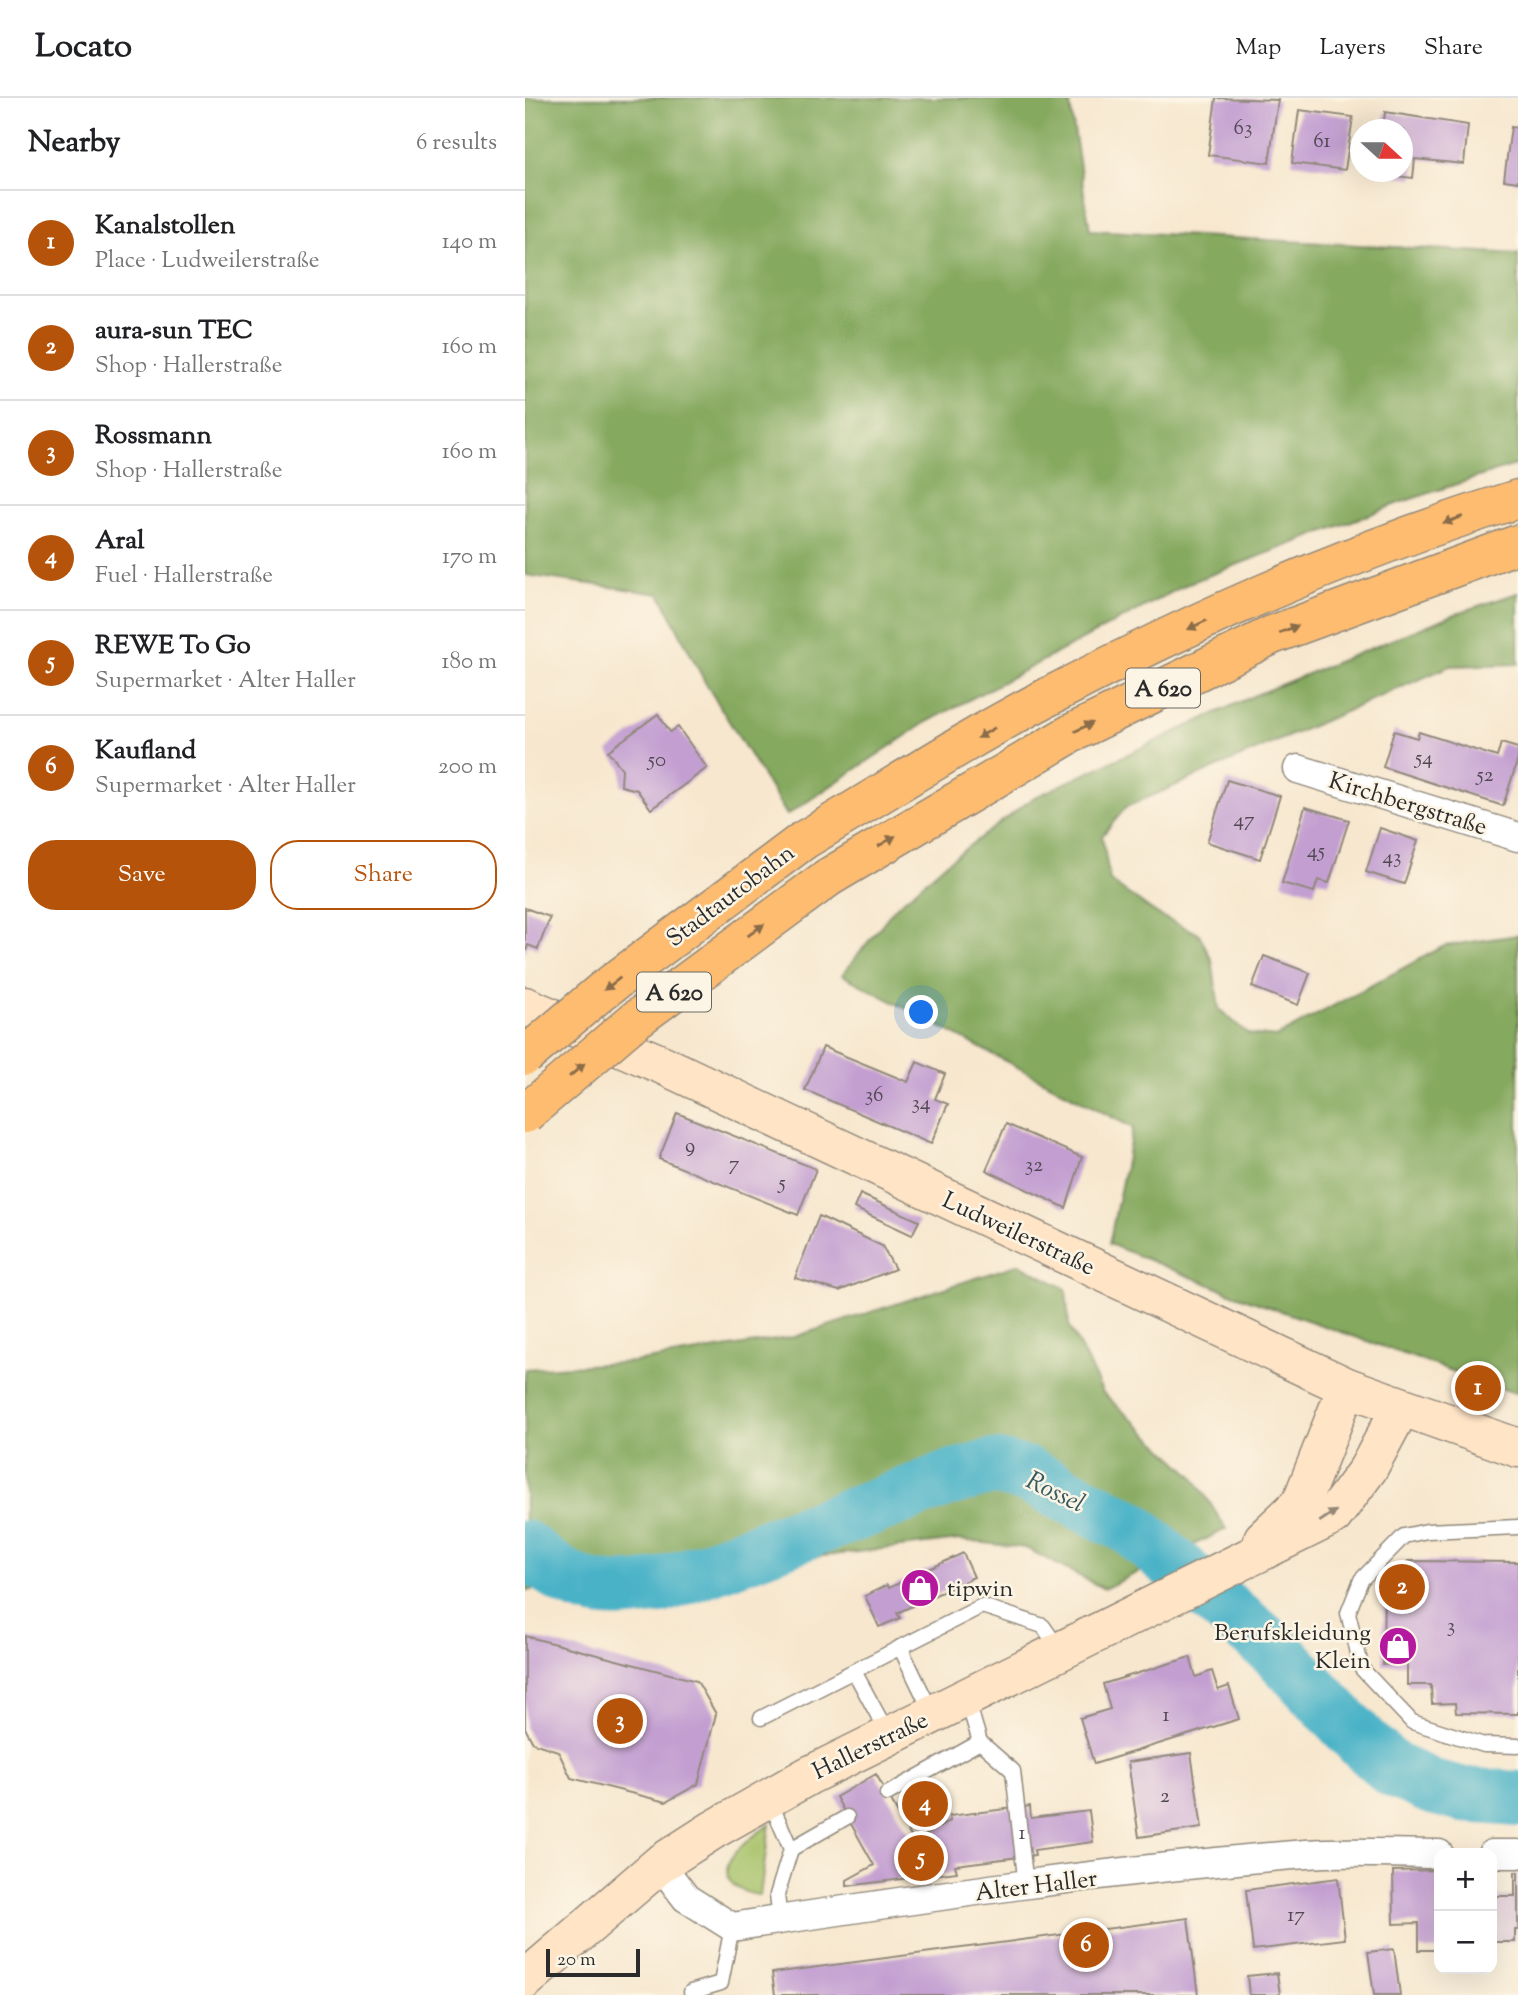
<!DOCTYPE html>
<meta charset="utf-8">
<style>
:root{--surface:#fff;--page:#f2f2f2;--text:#202124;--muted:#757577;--line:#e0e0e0;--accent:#b45309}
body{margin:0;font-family:"Sorts Mill Goudy",serif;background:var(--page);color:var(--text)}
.controls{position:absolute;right:21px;bottom:21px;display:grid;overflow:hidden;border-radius:14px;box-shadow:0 7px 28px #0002}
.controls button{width:63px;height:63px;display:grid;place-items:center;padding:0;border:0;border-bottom:2px solid var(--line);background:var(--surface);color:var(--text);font:35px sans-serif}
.compass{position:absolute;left:825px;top:21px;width:63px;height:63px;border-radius:50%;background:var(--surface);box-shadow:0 7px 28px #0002;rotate:111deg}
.scale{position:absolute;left:21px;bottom:18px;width:94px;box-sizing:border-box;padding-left:7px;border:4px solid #2b2b2b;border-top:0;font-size:19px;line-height:24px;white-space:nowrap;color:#2b2b2b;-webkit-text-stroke:5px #fcf5e5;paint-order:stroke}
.you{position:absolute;left:397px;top:915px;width:24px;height:24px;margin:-18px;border:5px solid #fff;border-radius:50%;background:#1a73e8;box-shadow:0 0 0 10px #1a73e833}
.badge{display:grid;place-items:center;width:46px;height:46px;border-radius:50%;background:var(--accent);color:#fff;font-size:23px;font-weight:700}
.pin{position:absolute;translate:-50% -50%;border:4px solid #fff;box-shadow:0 2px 7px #0006}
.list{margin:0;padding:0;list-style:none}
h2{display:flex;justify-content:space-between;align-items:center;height:91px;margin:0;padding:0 28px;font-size:30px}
h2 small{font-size:23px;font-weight:400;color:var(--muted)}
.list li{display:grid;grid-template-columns:46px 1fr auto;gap:21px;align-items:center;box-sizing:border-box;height:105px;padding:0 28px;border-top:2px solid var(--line)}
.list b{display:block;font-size:26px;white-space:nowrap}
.list p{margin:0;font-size:23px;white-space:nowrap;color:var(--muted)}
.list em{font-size:23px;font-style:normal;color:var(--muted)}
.actions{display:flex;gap:14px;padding:21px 28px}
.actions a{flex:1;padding:16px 0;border:2px solid var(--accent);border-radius:28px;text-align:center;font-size:24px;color:var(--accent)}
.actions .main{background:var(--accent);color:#fff}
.map{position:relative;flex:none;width:993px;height:1897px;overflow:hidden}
header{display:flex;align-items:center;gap:42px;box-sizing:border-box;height:98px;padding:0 35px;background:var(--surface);border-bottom:2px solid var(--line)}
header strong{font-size:33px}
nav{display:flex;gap:38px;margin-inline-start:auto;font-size:24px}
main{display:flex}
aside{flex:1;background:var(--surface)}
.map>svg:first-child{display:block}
.green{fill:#a7c36a;stroke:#69774a;stroke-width:2}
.forest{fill:#85a95e;stroke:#586a44;stroke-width:2}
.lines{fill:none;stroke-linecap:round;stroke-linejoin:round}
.river{stroke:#49b2c7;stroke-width:56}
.building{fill:#c39fd1}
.lane-casing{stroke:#91897c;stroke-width:17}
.street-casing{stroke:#91897c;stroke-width:31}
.secondary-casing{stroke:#91897c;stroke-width:41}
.highway-casing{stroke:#91897c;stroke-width:41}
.lane{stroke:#fff;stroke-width:14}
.street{stroke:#fff;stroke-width:28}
.secondary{stroke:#ffe4c6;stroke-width:38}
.highway{stroke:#febc70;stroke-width:38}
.highway-bridge-casing{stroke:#91897c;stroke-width:41;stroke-linecap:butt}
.highway-bridge{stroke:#febc70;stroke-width:38}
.oneway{fill:#8a6c4a}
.oneway2{fill:#958878}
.labels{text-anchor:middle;stroke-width:5;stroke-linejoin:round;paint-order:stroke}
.number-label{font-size:21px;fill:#514854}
.shield{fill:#fcf5e5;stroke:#6a6863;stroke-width:2}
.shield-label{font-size:23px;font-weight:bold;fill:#2b2b2b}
.street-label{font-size:24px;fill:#2b2b2b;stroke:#fcf5e5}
.poi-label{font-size:24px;fill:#2b2b2b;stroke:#fcf5e5;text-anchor:start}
.water-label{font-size:26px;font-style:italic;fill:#365a62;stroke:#fcf5e5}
</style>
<header>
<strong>Locato</strong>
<nav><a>Map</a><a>Layers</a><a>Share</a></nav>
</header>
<main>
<aside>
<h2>Nearby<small>6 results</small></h2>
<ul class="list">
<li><span class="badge">1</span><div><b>Kanalstollen</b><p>Place · Ludweilerstraße</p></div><em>140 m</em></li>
<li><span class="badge">2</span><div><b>aura-sun TEC</b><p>Shop · Hallerstraße</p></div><em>160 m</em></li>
<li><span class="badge">3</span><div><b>Rossmann</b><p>Shop · Hallerstraße</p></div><em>160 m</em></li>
<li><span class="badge">4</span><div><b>Aral</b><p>Fuel · Hallerstraße</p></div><em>170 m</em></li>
<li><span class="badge">5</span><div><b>REWE To Go</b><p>Supermarket · Alter Haller</p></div><em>180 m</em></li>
<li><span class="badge">6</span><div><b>Kaufland</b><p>Supermarket · Alter Haller</p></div><em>200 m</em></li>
</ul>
<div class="actions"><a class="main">Save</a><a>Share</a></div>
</aside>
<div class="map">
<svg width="993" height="1897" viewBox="0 0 993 1897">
<rect width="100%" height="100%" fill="#fcf5e5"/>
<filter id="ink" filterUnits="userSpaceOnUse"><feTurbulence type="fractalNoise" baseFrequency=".0143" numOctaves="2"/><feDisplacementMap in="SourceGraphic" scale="14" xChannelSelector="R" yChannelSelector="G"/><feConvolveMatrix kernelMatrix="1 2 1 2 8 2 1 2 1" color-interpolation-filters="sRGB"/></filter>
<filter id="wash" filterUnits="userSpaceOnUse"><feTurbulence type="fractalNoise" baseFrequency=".00686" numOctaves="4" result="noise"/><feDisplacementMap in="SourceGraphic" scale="28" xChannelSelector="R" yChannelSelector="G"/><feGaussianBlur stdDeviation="1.57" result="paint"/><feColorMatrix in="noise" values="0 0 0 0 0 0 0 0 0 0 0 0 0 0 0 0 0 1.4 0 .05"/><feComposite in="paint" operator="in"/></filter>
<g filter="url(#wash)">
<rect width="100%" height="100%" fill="#f7e7ce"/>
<path class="green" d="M245,1726l-10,71c-11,-1 -22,-4 -29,-13 -17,-23 25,-47 39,-58z"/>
<g class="forest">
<polygon points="0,0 544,0 565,132 993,156 993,366 874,405 664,485 400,625 262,717 181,586 135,496 0,477"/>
<polygon points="993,495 993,566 925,568 601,709 577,738 585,783 633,817 674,836 687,862 694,911 723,936 751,939 919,848 993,837 993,1292 990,1295 713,1198 584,1146 608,1030 317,877 370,810 420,766 508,700 728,598 938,513"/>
<polygon points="494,1166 541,1191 544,1227 578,1295 668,1378 701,1431 579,1491 501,1450 434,1442 0,1493 0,1271 109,1264 269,1239"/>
</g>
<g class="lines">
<path class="river" d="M0,1450c48,41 73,49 135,38l294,-109 38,-10 33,7 105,53 151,129 82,87 30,27 39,17 32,8 54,4"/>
</g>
<g id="blocks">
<g class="building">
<polygon points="691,0 753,2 744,65 683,57"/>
<polygon points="774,12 828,19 820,72 767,65"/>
<polygon points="860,14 943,27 939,66 890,61 888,80 853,76 853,74 878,74 878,32 858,32"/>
<polygon points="986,29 993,30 993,84 979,82"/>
<polygon points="133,616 145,634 153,629 182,670 126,711 112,692 96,688 97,671 83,653"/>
<polygon points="869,633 892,640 894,634 972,659 976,645 993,650 993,661 978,708 858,669"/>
<polygon points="702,682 755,698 735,761 682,744"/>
<polygon points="780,709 824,722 804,785 793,782 789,794 757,785"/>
<polygon points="855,730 893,743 879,786 841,774"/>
<polygon points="0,810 25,819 13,851 3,847 0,856"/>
<polygon points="739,858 785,875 773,907 727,889"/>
<polygon points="298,949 383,984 392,964 420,976 410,1001 423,1006 406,1046 280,992"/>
<polygon points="152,1015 291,1071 273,1117 134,1061"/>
<polygon points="481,1026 557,1059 541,1110 461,1072"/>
<polygon points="335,1096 394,1123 387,1137 329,1110"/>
<polygon points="294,1118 357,1148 370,1171 314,1193 270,1180"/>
<polygon points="438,1455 449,1479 372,1515 375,1520 354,1529 340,1498 362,1487 364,1490"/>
<polygon points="883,1463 993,1464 993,1616 931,1615 930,1605 907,1606 906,1587 882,1587 882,1566 858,1567 859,1488"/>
<polygon points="0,1538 172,1583 191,1616 173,1686 141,1704 46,1680 33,1653 8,1645 0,1630"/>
<polygon points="665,1559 671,1579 687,1573 693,1592 704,1588 714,1621 569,1666 555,1620 585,1611 578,1586"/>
<polygon points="666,1655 677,1730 614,1739 603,1664"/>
<polygon points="351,1676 389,1744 425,1723 424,1718 505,1708 506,1720 564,1713 568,1744 509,1752 510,1757 430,1767 432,1774 322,1788 322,1782 349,1767 311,1699"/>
<polygon points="914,1772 914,1852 894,1852 894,1825 869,1826 868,1773"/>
<polygon points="990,1774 993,1774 993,1832 990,1832 990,1844 967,1844 967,1798 990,1798"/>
<polygon points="813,1780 820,1841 728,1852 721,1792"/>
<polygon points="663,1820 673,1897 250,1897 247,1875"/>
<polygon points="869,1851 875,1897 849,1897 843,1854"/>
<polygon points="752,1875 755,1897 724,1897 722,1878"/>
</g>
</g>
</g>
<g filter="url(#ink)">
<use href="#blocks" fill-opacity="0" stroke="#91897c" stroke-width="2"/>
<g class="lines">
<g class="lane-casing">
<g id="lane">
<polyline points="993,1429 902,1433 879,1438 836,1482 823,1515 837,1571 887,1624 959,1647 993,1648"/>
<polyline points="375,1549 407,1615"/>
<polyline points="329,1573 363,1636"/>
<polyline points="442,1601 455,1644 488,1673 501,1788"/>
<polyline points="236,1620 457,1508 518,1528 534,1551"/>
<polyline points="362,1696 455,1644"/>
<polyline points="244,1701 266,1751 252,1797 255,1822"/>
<polyline points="266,1751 322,1719"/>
<polyline points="166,1894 196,1885 207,1829"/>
</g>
</g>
<g class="street-casing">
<g id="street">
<polyline points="773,671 993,739"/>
<polyline points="967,1756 993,1756"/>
<path d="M135,1766l26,34 46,29c190,-29 383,-58 574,-73 44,-3 89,0 133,0"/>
</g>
</g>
<g class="secondary-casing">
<g id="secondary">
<polyline points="0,908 138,967 822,1289 993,1350"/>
<polyline points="738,1441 776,1405 822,1289"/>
<polyline points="0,1882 135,1766 188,1732 283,1678 808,1418 843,1371 876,1309"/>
</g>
</g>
<g class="highway-casing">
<g id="highway">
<path d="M279,742c80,-47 159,-99 242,-142 150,-79 309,-149 472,-199"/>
<polyline points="304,779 547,635 747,537 993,446"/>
</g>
</g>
<use href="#lane" class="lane"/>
<use href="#street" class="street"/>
<use href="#secondary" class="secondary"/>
<use href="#highway" class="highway"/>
<g class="highway-bridge-casing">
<g id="highway-bridge">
<polyline points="0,958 77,893 279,742"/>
<polyline points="0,1016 109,923 304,779"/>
</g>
</g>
<use href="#highway-bridge" class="highway-bridge"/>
</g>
<defs><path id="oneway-solid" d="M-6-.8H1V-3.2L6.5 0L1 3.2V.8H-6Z" transform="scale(1.75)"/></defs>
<g class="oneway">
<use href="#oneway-solid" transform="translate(928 422) rotate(160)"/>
<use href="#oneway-solid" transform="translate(672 527) rotate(154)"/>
<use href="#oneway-solid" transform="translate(764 531) rotate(-21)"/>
<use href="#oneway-solid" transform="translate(559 629) rotate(-26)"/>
<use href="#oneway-solid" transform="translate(461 635) rotate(149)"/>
<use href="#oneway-solid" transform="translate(362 743) rotate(-31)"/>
<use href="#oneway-solid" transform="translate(231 832) rotate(-36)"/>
<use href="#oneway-solid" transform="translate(87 886) rotate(143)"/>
<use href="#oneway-solid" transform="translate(52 972) rotate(-41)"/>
</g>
<use class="oneway2" href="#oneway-solid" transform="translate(803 1418) rotate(-34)"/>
</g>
<defs>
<g id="shop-disc" transform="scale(2.0125)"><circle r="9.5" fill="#b5179e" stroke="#fcf5e5"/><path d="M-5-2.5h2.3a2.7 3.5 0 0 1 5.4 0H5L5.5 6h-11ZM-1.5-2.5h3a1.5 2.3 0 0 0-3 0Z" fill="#fff"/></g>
</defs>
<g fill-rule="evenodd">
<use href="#shop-disc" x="395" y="1490"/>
<use href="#shop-disc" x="873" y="1548"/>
</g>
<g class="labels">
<g class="number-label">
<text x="718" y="36">63</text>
<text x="797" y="49">61</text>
<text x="899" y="666">54</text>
<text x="132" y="668">50</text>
<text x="960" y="683">52</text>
<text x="719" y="728">47</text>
<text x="791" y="759">45</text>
<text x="867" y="765">43</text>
<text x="349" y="1003">36</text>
<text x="396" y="1011">34</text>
<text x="165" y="1054">9</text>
<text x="209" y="1072">7</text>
<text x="509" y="1073">32</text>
<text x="257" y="1091">5</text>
<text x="926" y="1534">3</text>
<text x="641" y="1623">1</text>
<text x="640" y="1704">2</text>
<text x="497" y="1741">1</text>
<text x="771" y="1823">17</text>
</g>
<g class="shield">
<rect x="601" y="570.5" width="74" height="39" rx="5"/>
<rect x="112" y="874.5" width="74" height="39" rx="5"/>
</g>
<g class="shield-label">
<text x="638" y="598">A 620</text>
<text x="149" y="902">A 620</text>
</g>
<g class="street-label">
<text transform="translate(883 705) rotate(17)" y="8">Kirchbergstraße</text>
<text transform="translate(205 797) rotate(-37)" y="8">Stadtautobahn</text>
<text transform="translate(494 1135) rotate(25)" y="8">Ludweilerstraße</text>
<text transform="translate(345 1647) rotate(-26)" y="8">Hallerstraße</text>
<text transform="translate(511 1787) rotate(-7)" y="8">Alter Haller</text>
</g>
<g class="poi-label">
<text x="422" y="1498">tipwin</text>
<text x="846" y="1542" text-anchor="end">Berufskleidung<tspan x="846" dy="28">Klein</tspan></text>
</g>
<g class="water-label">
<text transform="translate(531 1393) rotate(26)" y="9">Rossel</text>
</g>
</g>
</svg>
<div class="controls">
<button>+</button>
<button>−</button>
</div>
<svg class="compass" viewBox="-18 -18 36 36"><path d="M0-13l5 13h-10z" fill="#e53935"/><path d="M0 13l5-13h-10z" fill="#757577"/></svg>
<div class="scale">20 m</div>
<div class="you"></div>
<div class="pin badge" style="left:953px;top:1290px">1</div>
<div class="pin badge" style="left:877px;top:1489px">2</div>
<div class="pin badge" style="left:95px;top:1623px">3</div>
<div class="pin badge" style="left:400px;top:1706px">4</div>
<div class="pin badge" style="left:396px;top:1760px">5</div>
<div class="pin badge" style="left:561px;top:1847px">6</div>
</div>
</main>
